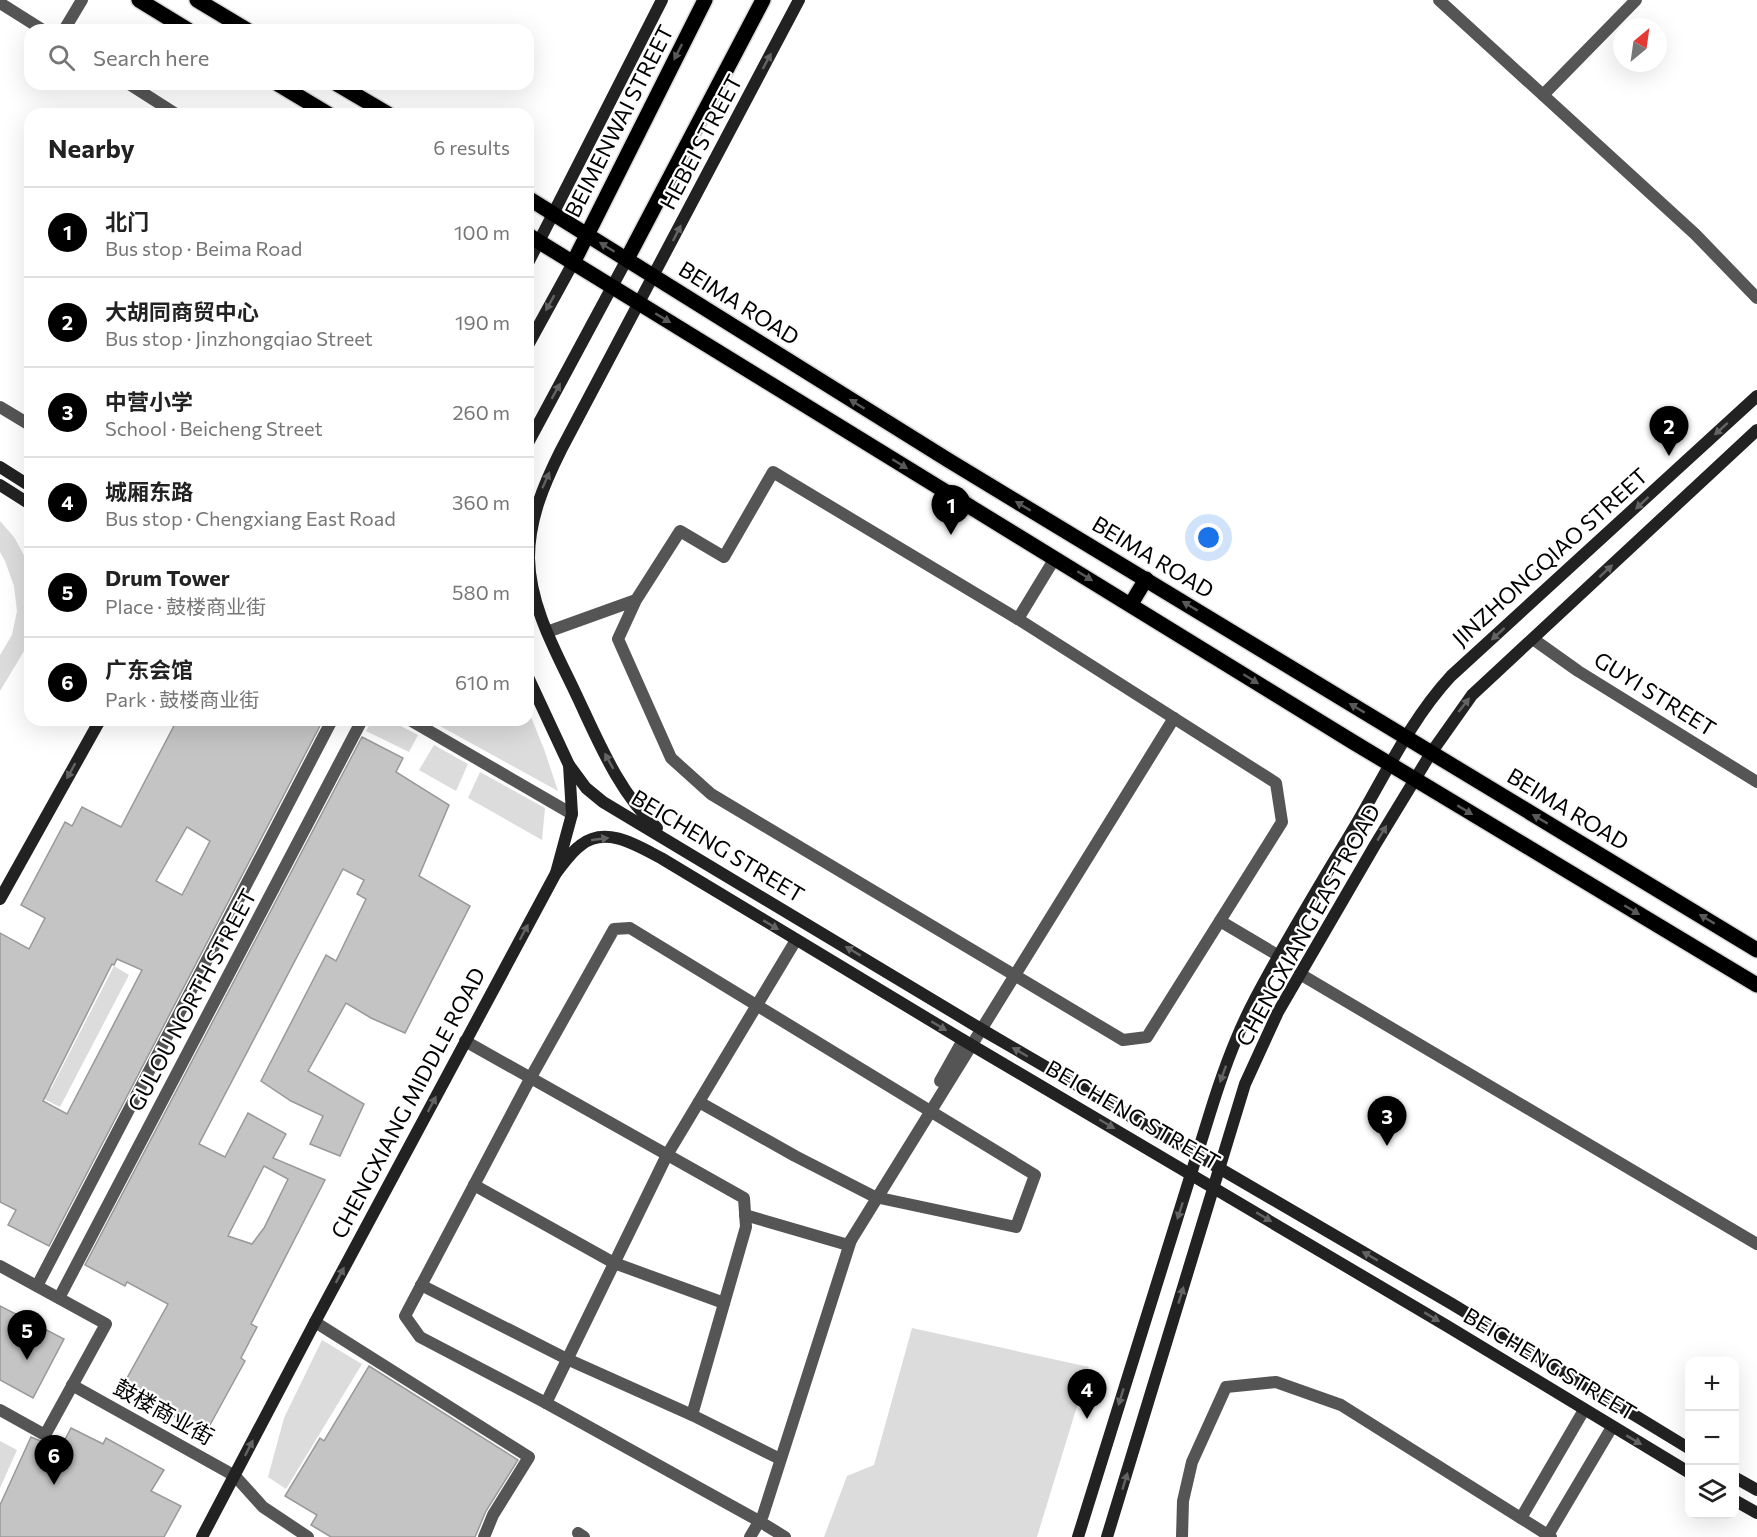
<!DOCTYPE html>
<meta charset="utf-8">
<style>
:root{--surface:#fff;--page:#f2f2f2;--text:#222;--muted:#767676;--line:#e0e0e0;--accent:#000}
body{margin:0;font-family:Commissioner,"Noto Sans SC",sans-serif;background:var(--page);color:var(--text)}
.controls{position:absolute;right:18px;bottom:18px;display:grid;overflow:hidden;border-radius:12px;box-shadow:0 6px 24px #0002}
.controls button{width:54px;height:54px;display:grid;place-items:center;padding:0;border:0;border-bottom:2px solid var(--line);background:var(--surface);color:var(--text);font:30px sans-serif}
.compass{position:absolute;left:1613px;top:18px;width:54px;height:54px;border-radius:50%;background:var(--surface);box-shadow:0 6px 24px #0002;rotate:29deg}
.you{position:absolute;left:1209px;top:538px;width:21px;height:21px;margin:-15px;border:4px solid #fff;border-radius:50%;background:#1a73e8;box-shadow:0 0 0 9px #1a73e833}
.badge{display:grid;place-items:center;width:39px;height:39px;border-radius:50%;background:var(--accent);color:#fff;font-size:20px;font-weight:700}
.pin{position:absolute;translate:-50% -50px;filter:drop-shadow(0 2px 3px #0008)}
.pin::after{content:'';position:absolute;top:32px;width:21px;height:18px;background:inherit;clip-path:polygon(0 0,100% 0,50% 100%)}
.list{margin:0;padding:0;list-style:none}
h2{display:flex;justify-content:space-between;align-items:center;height:78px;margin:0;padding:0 24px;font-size:26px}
h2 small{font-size:20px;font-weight:400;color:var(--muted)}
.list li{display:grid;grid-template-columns:39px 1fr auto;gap:18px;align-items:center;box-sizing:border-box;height:90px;padding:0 24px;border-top:2px solid var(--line)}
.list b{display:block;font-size:22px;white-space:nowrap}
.list p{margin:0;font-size:20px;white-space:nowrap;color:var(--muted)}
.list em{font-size:20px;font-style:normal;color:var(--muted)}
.icon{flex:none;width:33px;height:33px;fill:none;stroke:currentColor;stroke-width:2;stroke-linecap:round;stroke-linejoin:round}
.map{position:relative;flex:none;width:1757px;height:1537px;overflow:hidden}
.search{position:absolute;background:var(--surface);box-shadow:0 6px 24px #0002;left:24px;top:24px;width:510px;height:66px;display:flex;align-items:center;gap:15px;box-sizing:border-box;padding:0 21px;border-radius:18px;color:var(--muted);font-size:22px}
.panel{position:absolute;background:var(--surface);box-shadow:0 6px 24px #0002;left:24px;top:108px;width:510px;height:618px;border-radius:18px}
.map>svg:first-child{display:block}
.green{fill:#dcdcdc}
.building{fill:#c4c4c4;stroke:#999;stroke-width:1.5;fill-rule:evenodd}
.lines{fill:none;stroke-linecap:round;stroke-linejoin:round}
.primary-casing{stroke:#dbdbdb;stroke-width:18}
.street{stroke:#555;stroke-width:12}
.secondary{stroke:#222;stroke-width:12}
.primary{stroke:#000;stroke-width:15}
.oneway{fill:#595959}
.oneway2{fill:#646464}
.labels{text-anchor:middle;stroke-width:4.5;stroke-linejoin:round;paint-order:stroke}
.street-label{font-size:22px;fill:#000;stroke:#fff}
</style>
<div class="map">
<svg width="1757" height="1537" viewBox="0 0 1757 1537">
<rect width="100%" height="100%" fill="#fff"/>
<g class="green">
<polygon points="0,521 14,537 30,566 30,641 0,691 0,655 12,635 17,611 14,586 5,561 0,552"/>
<polygon points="528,710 544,749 558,791 429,720 528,720"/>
<polygon points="372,720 389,720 418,735 409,752 366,731"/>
<polygon points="434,745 468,764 456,791 419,770"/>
<polygon points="480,772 545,808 542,840 468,798"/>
<polygon points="114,966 129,975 60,1107 32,1093 38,1082 51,1089"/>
<polygon points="912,1328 1089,1367 1037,1537 824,1537 847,1476 874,1465"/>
<polygon points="322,1340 362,1364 286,1489 268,1477 284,1418"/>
<polygon points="0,1441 17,1450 0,1488"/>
</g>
<g class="building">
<path d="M177,720h146l-274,526 -41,-21 8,-15 -16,-8v-269l29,16 16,-31 -24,-13 44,-83 7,4 10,-19 39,20zM187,827l23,14 -28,54 -26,-14zM117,959l25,11 -75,144 -24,-13 69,-137 2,1z"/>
<path d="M362,737l41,21 -7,14 53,33 -30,71 51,30 -65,127 -34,-15 -25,-15 -38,68 56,33 -24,52 -30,-12 13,-28 -32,-15 -30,-20 65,-126 10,6 30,-62 -9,-5 7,-14 -21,-11 -144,275 26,13 23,-44 38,21 -13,24 52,22 -74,144 6,3 -16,31 4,3 -40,73 -83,-47 46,-83 -41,-22 -2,4 -40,-21zM264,1166l24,13 -24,49 -12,16 -24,-8z"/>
<polygon points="0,1306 64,1339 33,1398 0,1380"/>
<polygon points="369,1366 518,1460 486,1511 475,1537 331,1537 311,1525 317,1515 285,1496 320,1438 324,1441"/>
<polygon points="71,1428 103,1444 106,1438 164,1470 151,1491 181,1506 164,1537 0,1537 0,1505 31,1437 60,1449"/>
</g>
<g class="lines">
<g class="primary-casing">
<g id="primary">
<polyline points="139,0 188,30"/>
<polyline points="197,0 247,30"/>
<polyline points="278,84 328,114"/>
<polyline points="337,84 388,114"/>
<polyline points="528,198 948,460 1757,950"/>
<polyline points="528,235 1353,742 1757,985"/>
<polyline points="627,259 763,0"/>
<polyline points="573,263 705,0"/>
<polyline points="1131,604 1146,579"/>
</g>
</g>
<g class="street">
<polyline points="1439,0 1695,234 1757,298"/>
<polyline points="0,3 43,30"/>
<polyline points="64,30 82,0"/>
<polyline points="129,84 176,114"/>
<polyline points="1543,95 1636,0"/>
<polyline points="0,407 30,425"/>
<polyline points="1018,619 1055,558"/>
<polyline points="547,632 636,600 680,531 724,557 773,472 1018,619 1276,783 1282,822 1147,1037 1123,1040 711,794 671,758 618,639 636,600"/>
<polyline points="1533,639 1578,671 1757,782"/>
<polyline points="410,720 572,814"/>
<polyline points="1220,921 1279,956"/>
<polyline points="1300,974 1757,1244"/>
<polyline points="465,1041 744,1198 746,1227 692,1415"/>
<polyline points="940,1081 963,1040"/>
<polyline points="699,1102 795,1156 875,1197 1016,1227 1035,1175 630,928 614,929 531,1077 405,1316 420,1337 546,1403 759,1521 785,1537"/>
<polyline points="474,1185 614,1263 724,1303"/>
<polyline points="745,1215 848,1245 1174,718"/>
<polyline points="0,1266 106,1324 45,1435 0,1410"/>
<polyline points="421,1285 567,1359 692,1415 780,1459"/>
<polyline points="37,1286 332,720"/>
<polyline points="59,1298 362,720"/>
<polyline points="315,1322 529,1457 493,1515 484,1537"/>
<polyline points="72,1385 235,1476 263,1507 308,1537"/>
<polyline points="546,1403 667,1155 796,940"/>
<polyline points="1521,1518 1584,1410"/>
<polyline points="578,1533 584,1537"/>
<polyline points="1548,1535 1612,1427"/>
<polyline points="750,1537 763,1515 851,1240"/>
<polyline points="1182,1537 1183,1501 1192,1462 1226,1387 1276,1382 1341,1405 1551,1537"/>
</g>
<g class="secondary">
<polyline points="528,263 662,0"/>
<polyline points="528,345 573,263"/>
<polyline points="528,443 627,259"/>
<polyline points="0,467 30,486"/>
<polyline points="0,485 30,504"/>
<polyline points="569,765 586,788 603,802 986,1032 1452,1304 1690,1449"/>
<path d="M657,828c-39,-36 -60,-90 -82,-136 -20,-42 -45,-86 -46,-134 0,-39 15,-74 32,-108l238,-450"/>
<path d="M556,873c8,-10 15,-21 25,-28 25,-20 57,1 80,13l302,182 484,286 243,147"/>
<polyline points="0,899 100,720"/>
<polyline points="1734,1477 1757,1490"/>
<polyline points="1734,1500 1757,1513"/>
<polyline points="202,1537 315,1322 556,873 572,814 569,765 528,677"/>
<path d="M1078,1537l132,-424c12,-39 26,-78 45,-114 32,-61 68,-119 103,-178 28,-48 54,-103 93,-145l306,-280"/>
<polyline points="1107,1537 1245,1084 1278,1012 1375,845 1431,753 1472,695 1757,430"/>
</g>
<use href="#primary" class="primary"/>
</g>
<defs><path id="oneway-solid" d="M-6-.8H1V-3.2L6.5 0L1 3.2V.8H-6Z" transform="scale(1.5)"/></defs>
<g class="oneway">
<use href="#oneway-solid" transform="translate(678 52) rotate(117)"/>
<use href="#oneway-solid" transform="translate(607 247) rotate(-148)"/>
<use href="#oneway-solid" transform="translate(663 318) rotate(31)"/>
<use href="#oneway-solid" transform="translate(857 404) rotate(-148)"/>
<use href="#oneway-solid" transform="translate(900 464) rotate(32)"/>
<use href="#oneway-solid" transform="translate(1023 506) rotate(-149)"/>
<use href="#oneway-solid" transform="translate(1085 576) rotate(32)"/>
<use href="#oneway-solid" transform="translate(1190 606) rotate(-149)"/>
<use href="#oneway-solid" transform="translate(1251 679) rotate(32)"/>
<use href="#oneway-solid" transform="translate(1357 708) rotate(-149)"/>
<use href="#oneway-solid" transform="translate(1465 810) rotate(31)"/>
<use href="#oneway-solid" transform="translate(1540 819) rotate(-149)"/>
<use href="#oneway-solid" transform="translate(1632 910) rotate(31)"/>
<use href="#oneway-solid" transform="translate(1707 919) rotate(-149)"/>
</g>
<g class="oneway2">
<use href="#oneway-solid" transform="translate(767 61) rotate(-62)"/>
<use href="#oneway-solid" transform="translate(677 233) rotate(-63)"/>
<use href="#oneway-solid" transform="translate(550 303) rotate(119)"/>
<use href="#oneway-solid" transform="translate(556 391) rotate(-61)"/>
<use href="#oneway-solid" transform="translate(1721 429) rotate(138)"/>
<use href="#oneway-solid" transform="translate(546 480) rotate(-66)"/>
<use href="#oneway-solid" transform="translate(1642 503) rotate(137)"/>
<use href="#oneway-solid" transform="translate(1606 571) rotate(-43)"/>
<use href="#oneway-solid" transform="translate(1498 634) rotate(138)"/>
<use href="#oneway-solid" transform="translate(1464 705) rotate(-52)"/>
<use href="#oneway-solid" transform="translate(609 761) rotate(-119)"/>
<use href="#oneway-solid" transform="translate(71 771) rotate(119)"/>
<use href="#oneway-solid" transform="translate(1382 833) rotate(-59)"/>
<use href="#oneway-solid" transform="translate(600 839) rotate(-8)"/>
<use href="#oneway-solid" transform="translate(771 925) rotate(31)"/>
<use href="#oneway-solid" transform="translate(524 932) rotate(-62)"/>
<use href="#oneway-solid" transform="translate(853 951) rotate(-149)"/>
<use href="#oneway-solid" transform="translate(939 1026) rotate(31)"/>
<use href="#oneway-solid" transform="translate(1020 1052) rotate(-150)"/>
<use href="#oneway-solid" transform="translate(1223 1074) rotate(110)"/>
<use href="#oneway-solid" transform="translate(432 1104) rotate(-62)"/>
<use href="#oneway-solid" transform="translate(1107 1124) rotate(30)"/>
<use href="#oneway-solid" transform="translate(1180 1211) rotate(108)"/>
<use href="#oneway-solid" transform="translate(1264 1217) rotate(31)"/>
<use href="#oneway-solid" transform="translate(1370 1256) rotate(-150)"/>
<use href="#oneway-solid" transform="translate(340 1275) rotate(-62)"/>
<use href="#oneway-solid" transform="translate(1181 1295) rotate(-73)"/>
<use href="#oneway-solid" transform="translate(1432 1317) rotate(31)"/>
<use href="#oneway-solid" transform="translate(1121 1397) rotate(107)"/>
<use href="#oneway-solid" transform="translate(1634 1440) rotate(31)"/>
<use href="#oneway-solid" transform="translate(249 1448) rotate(-63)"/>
<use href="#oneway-solid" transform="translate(1125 1481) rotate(-73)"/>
</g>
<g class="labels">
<g class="street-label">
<text transform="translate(619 121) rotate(-63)" y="8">BEIMENWAI STREET</text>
<text transform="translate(701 142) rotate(-62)" y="8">HEBEI STREET</text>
<text transform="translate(739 303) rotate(32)" y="8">BEIMA ROAD</text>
<text transform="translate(1153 557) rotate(31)" y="8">BEIMA ROAD</text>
<text transform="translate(1550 557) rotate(-42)" y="8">JINZHONGQIAO STREET</text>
<text transform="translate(1655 694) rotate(32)" y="8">GUYI STREET</text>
<text transform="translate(1568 809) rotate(31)" y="8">BEIMA ROAD</text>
<text transform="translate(718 846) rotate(31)" y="8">BEICHENG STREET</text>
<text transform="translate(1308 925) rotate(-61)" y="8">CHENGXIANG EAST ROAD</text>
<text transform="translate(192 1000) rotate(-62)" y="8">GULOU NORTH STREET</text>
<text transform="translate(408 1103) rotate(-62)" y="8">CHENGXIANG MIDDLE ROAD</text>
<text transform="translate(1133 1115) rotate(30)" y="8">BEICHENG STREET</text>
<text transform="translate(1550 1364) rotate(31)" y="8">BEICHENG STREET</text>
<text transform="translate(164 1412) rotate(29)" y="8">鼓楼商业街</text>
</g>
</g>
</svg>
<div class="controls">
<button>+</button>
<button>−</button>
<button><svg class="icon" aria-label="layers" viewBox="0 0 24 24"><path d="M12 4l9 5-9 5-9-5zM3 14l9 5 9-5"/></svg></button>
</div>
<svg class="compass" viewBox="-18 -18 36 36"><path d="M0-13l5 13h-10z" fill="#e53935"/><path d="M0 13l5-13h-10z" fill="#767676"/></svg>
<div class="you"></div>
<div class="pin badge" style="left:951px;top:535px">1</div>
<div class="pin badge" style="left:1669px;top:456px">2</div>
<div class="pin badge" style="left:1387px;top:1146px">3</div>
<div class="pin badge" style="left:1087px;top:1419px">4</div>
<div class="pin badge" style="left:27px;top:1360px">5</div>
<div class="pin badge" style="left:54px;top:1485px">6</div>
<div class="search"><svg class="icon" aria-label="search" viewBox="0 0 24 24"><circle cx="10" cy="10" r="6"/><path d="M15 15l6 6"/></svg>Search here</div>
<section class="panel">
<h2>Nearby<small>6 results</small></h2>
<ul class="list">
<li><span class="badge">1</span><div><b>北门</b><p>Bus stop · Beima Road</p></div><em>100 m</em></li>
<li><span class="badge">2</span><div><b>大胡同商贸中心</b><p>Bus stop · Jinzhongqiao Street</p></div><em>190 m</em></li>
<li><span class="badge">3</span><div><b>中营小学</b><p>School · Beicheng Street</p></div><em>260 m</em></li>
<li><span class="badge">4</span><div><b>城厢东路</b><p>Bus stop · Chengxiang East Road</p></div><em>360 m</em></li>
<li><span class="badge">5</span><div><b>Drum Tower</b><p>Place · 鼓楼商业街</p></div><em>580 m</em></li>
<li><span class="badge">6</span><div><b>广东会馆</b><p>Park · 鼓楼商业街</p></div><em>610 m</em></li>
</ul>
</section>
</div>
